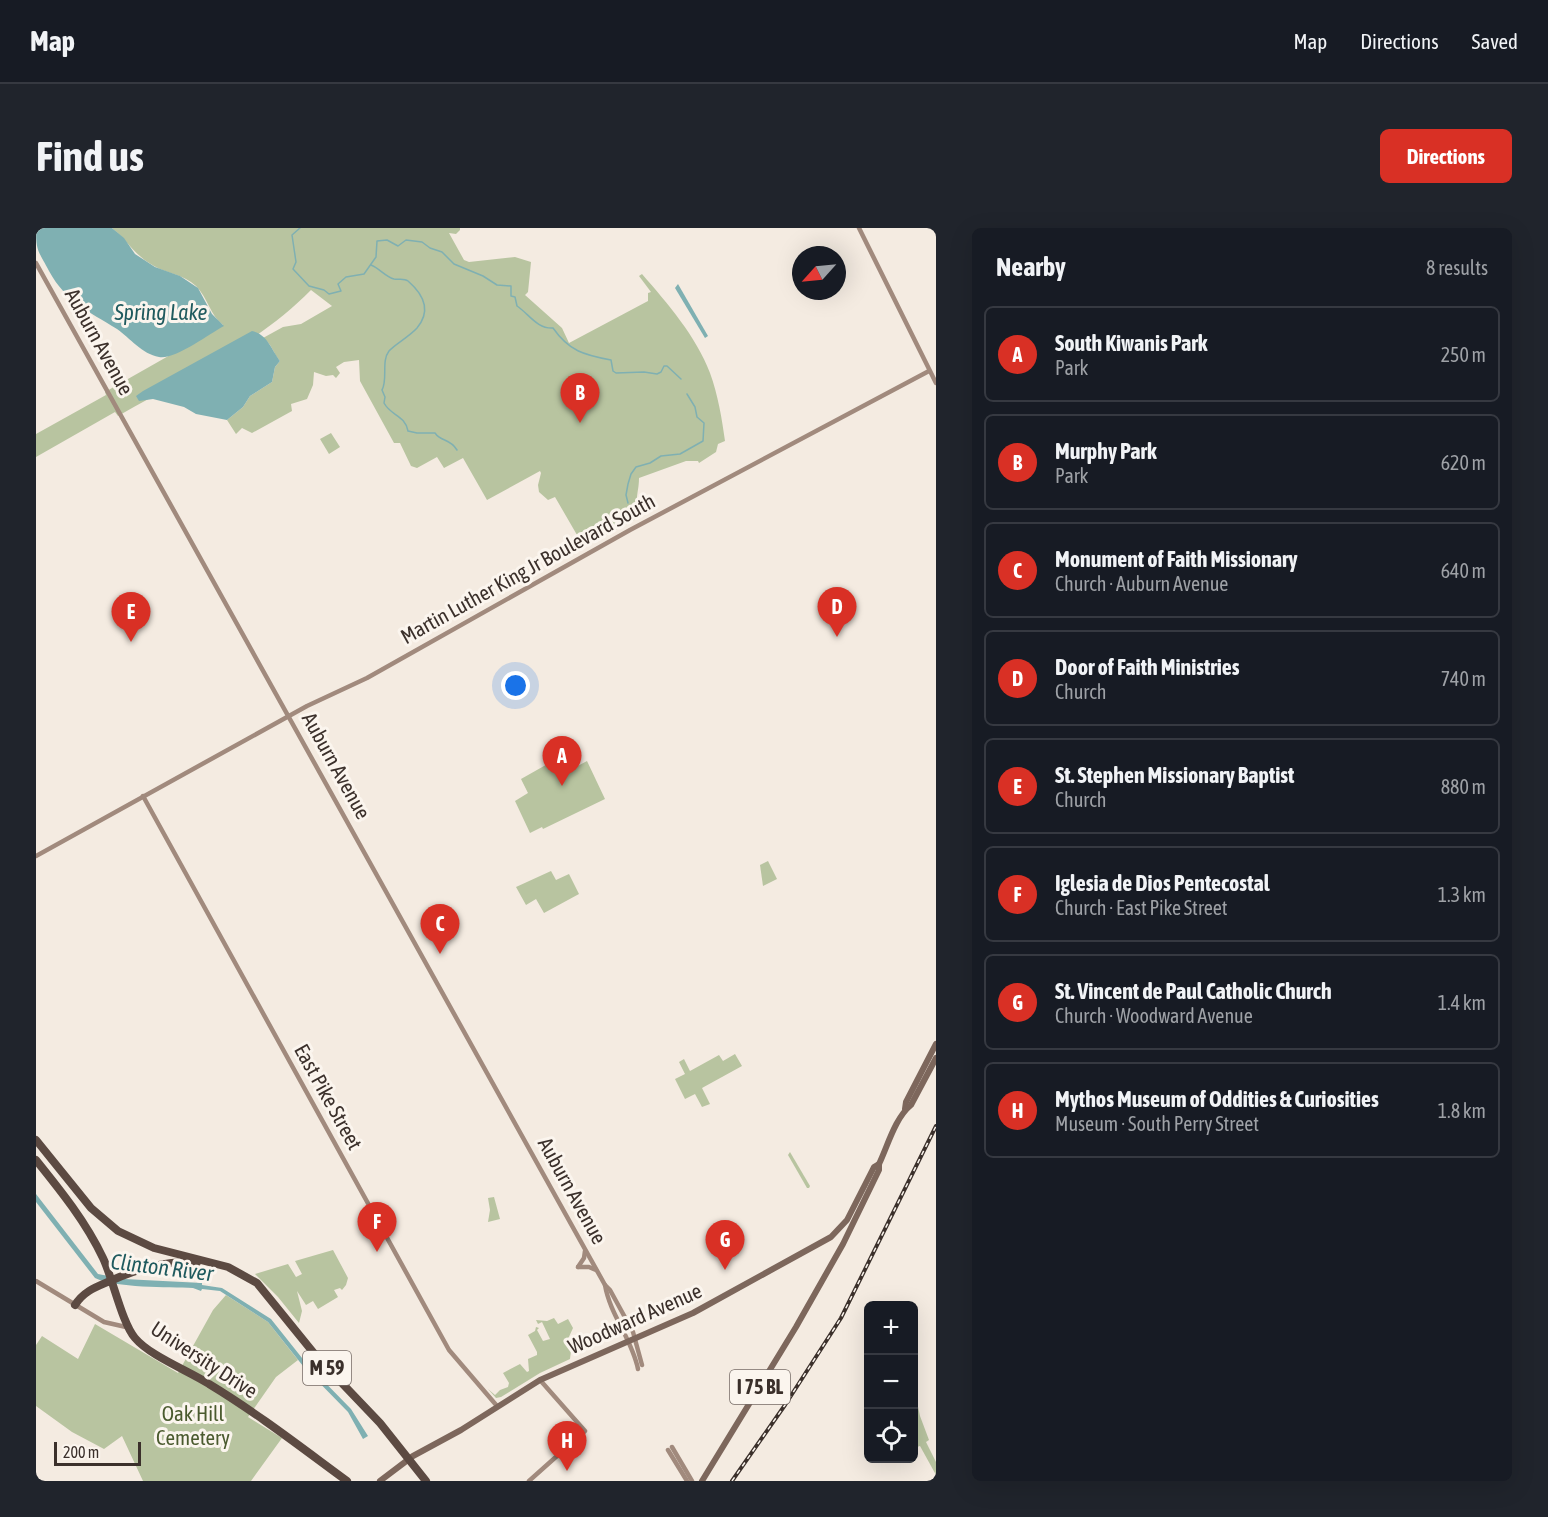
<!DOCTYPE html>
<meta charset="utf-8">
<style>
:root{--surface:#171b24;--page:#20242c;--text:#f1f3f6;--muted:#9ea1a6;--line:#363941;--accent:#d93025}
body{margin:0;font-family:"Asap Condensed",sans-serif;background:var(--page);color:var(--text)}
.controls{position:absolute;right:18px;bottom:18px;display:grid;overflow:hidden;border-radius:9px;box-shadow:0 6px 24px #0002}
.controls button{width:54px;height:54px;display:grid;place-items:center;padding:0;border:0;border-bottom:2px solid var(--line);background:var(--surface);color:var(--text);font:30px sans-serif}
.compass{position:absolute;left:756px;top:18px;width:54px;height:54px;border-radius:50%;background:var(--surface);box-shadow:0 6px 24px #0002;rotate:243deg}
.scale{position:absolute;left:18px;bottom:15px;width:87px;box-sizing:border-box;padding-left:6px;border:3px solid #3b302b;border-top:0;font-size:16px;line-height:21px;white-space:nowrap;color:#3b302b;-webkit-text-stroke:4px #fbf5ee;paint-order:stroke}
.you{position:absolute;left:480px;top:458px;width:21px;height:21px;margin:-15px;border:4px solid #fff;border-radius:50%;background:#1a73e8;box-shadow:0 0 0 9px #1a73e833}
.badge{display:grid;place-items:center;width:39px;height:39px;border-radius:50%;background:var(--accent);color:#fff;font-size:20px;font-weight:700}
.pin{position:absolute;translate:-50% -50px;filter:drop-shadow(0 2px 3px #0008)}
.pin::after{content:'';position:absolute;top:32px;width:21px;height:18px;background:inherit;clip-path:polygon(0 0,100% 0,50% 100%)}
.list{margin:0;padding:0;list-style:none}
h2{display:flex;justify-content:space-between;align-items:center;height:78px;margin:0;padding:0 24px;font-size:26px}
h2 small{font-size:20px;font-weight:400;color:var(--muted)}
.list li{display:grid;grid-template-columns:39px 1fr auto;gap:18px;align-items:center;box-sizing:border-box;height:96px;margin:0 12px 12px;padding:0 12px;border:2px solid var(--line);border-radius:9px}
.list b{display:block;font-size:22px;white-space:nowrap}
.list p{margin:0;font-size:20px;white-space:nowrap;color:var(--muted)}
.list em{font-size:20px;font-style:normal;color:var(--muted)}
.icon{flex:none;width:33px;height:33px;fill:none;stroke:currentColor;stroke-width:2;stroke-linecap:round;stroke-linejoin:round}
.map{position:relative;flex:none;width:900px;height:1253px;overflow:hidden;border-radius:9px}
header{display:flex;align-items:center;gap:36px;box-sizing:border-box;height:84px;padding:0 30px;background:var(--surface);border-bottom:2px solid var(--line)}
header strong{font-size:28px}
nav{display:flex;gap:33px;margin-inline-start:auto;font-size:21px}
.intro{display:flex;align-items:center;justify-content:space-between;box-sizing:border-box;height:144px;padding:0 36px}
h1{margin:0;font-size:42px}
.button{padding:15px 27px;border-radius:9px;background:var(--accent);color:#fff;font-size:21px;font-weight:700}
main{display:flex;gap:36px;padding:0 36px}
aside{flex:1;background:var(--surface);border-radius:9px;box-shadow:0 6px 24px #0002}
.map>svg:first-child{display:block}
.green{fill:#b8c4a0}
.water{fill:#7fb0b2}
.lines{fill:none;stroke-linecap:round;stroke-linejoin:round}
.stream{stroke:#7fb0b2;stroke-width:1.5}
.secondary{stroke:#a18a7d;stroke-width:4.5}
.primary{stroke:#7d675c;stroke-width:6}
.highway{stroke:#5c4a42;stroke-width:8}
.rail-casing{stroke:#3b302b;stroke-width:4}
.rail{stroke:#fbf5ee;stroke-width:1.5;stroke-dasharray:4.5;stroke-linecap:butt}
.labels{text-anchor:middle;stroke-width:6;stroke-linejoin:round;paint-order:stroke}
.shield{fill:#fbf5ee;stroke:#756b66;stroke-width:1.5}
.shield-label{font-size:20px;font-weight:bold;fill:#3b302b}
.street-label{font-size:21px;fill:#3b302b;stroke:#fbf5ee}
.park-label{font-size:21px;fill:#4a5a2e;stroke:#fbf5ee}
.water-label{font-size:22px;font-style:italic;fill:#1f5a5e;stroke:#fbf5ee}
</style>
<header>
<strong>Map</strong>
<nav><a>Map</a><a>Directions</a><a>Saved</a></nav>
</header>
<div class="intro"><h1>Find us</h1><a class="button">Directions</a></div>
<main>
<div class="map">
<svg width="900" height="1253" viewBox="0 0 900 1253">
<rect width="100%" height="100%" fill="#f4ebe1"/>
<g class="green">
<path d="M76,0h348v2l-4,4 -7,-1 15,27 5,2 46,-5 16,5 -3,30 -3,3 37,33 7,15 79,-42v-8l3,-1 -12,-16 3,-2c26,30 54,62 68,99 8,22 12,46 15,68l-7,3 -2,8 -17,11 -1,-2h-12l-47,17c0,12 -3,16 -2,29l-2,1 5,9 -56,30 -29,-50 -7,3 -9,-8 -1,-7 3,-12 -1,-2 -53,29 -24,-42 -19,10 -7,-11 -20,11 -6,-2 -11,-23h-6l-34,-62 -1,-21 -15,2 -8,5 4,6 -4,5 -3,-3 -7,1 -12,-4 -1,13 -6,14 -16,5 1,7 -40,22 -10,-5 -6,6 -9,-14 16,-13 7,-11 22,-14 3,-15 5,-6c-7,-8 -8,-17 -17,-23l20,-11 18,-3 31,-18 -21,-16c-54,55 -127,88 -193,126l-3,-4 -79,45v-23l70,-39 -1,-3 118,-67c-13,-10 -15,-27 -27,-39 -13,-12 -28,-12 -42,-20 -20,-11 -25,-24 -42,-38z"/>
<polygon points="295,205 304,219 293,226 284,211"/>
<polygon points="531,525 538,540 551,533 569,571 507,601 506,599 494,605 479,573 492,565 485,551"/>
<polygon points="732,633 741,651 727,658 724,637"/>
<polygon points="515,643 520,652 533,646 543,666 508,685 500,671 490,677 480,659"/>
<polygon points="699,826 706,838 666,860 674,876 666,879 659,866 649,871 639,851 649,846 643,834 648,831 654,843 683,827 687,833"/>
<polygon points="754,924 774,958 773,960 771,960 752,927"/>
<polygon points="458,969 464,991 452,994 454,982 452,970"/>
<polygon points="297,1022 312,1050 310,1057 306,1062 304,1060 298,1062 302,1069 282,1081 277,1073 270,1077 261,1063 266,1083 263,1095 242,1069 219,1046 252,1036 260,1049 266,1046 259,1033"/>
<polygon points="190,1067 232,1094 262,1132 240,1149 212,1189 246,1210 215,1253 107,1253 86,1208 68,1221 36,1204 0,1178 0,1117 6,1108 42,1131 59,1096 142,1145 177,1082"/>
<polygon points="518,1090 522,1096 532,1091 537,1100 532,1111 536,1115 534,1131 504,1145 465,1169 460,1170 452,1161 459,1167 464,1162 472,1159 473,1155 467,1145 484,1136 491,1144 493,1143 492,1131 501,1127 501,1124 492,1107 499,1103 500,1099 503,1100 501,1102 507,1113 514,1111 506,1094 502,1096 500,1092 511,1093"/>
<polygon points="878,1160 884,1188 893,1212 890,1214 900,1234 900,1247 884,1218 881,1219 878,1210"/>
</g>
<g class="water">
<path d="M0,0h76l12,10 11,16 20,13 25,9 18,12 14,26 12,12c-15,8 -49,34 -65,31 -17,-3 -29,-19 -42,-28 -29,-18 -51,-27 -68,-58 -11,-21 -13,-19 -13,-43z"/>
<polygon points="642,56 672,108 669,110 639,60"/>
<path d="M216,103c16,4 19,18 28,30l-5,6 -3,15 -22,14 -7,11 -16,13 -31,-6 -12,-7 -31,-8 -14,2 -3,-5 7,-5z"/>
<path d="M0,966l62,80 26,5 78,4v2l20,3 49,31 35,44 45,46 17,27 -5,3 -15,-27 -45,-46 -35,-44 -48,-31 -18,-2 -1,2 -8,-3c-24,-1 -78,0 -98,-10l-59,-76z"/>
</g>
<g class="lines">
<g class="stream">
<path d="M264,0l-8,7 4,27 -3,7 16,17 15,4 5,4 12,-3 -3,-7 8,-7 18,-3 12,-17 1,-16 10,-1 11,6 8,-6 16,2 8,6 12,4 12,12 29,12 14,9 14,1v10l4,1 2,9c12,8 20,23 36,22 16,23 31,27 58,32l2,11 3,2 28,-1 13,2 4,-2 3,-6h3l14,13"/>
<path d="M335,37c8,3 15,12 23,14 5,1 10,-1 14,2 15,13 24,29 9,47 -8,9 -22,16 -28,23 -8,10 -1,29 -7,39l3,7 -1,6c7,13 21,12 24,28l9,2h18c6,9 15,5 22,17"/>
<polyline points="592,275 590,267 592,256 595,246 600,239 614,235 625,228 644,226 667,213 668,195 661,189 659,179 651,166"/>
</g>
<g class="secondary">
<polyline points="823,0 900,155"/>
<polyline points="0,35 569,1057 574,1062 597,1104 606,1137"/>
<polyline points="107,568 413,1122 461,1178"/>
<polyline points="0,628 271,478 331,450 594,302 893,143"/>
<polyline points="542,1039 548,1030 549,1023"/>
<polyline points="542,1039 553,1039 560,1042"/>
<polyline points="0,1053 68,1094 90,1099"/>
<path d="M569,1057c5,30 27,54 33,84"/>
<polyline points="636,1219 656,1253"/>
<polyline points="632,1222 651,1253"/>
<polyline points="493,1253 549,1203 504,1152"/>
</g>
<g class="primary">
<polyline points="869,881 870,874 900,816"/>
<polyline points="344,1253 377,1228 425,1202 504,1152 657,1085 795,1009 811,992 838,939 843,936"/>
<path d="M666,1253l94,-154 47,-83 36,-74v-6c9,-19 16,-46 32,-59l25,-47"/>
</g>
<g class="highway">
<polyline points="0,912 55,980 82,1003 118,1020 192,1039 221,1055 281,1129 344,1195 390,1253"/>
<path d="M0,932c25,31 50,62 67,98 10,21 19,65 32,80 15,18 54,33 74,46 48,29 93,64 138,97"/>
<path d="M39,1077c9,-14 21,-18 35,-24 29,-13 55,-20 87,-19"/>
</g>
<g class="rail-casing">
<polyline id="rail" points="696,1253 749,1177 805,1090 900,898"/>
</g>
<use href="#rail" class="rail"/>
</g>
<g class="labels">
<g class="shield">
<rect x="267" y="1123" width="48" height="34" rx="4.5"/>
<rect x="694" y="1142" width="60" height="34" rx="4.5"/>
</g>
<g class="shield-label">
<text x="291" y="1147">M 59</text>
<text x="724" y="1166">I 75 BL</text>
</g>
<g class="street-label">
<text transform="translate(63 114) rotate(61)" y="7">Auburn Avenue</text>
<text transform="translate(492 341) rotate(-29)" y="7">Martin Luther King Jr Boulevard South</text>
<text transform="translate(300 538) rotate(61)" y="7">Auburn Avenue</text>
<text transform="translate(292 869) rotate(61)" y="7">East Pike Street</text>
<text transform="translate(536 963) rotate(61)" y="7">Auburn Avenue</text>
<text transform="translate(599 1091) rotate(-24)" y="7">Woodward Avenue</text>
<text transform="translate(168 1132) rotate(33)" y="7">University Drive</text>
</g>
<g class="park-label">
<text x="157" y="1193">Oak Hill<tspan x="157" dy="24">Cemetery</tspan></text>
</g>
<g class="water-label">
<text x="125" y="92">Spring Lake</text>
<text transform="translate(126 1039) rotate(7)" y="8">Clinton River</text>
</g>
</g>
</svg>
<div class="controls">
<button>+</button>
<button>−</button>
<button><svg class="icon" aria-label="locate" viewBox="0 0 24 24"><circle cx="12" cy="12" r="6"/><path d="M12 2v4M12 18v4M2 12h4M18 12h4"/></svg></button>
</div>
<svg class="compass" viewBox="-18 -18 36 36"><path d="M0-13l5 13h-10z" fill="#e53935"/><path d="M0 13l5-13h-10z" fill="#9ea1a6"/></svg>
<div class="scale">200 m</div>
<div class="you"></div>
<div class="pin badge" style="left:526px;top:558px">A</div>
<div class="pin badge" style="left:544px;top:195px">B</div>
<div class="pin badge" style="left:404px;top:726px">C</div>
<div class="pin badge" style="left:801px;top:409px">D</div>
<div class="pin badge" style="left:95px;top:414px">E</div>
<div class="pin badge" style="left:341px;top:1024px">F</div>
<div class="pin badge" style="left:689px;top:1042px">G</div>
<div class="pin badge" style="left:531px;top:1243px">H</div>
</div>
<aside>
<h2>Nearby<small>8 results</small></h2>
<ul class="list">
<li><span class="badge">A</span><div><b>South Kiwanis Park</b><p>Park</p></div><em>250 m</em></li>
<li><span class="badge">B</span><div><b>Murphy Park</b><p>Park</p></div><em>620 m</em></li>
<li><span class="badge">C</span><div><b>Monument of Faith Missionary</b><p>Church · Auburn Avenue</p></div><em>640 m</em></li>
<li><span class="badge">D</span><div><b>Door of Faith Ministries</b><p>Church</p></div><em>740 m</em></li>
<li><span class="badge">E</span><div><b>St. Stephen Missionary Baptist</b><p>Church</p></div><em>880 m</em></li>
<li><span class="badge">F</span><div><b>Iglesia de Dios Pentecostal</b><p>Church · East Pike Street</p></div><em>1.3 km</em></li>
<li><span class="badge">G</span><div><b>St. Vincent de Paul Catholic Church</b><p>Church · Woodward Avenue</p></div><em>1.4 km</em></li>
<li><span class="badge">H</span><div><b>Mythos Museum of Oddities &amp; Curiosities</b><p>Museum · South Perry Street</p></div><em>1.8 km</em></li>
</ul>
</aside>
</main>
